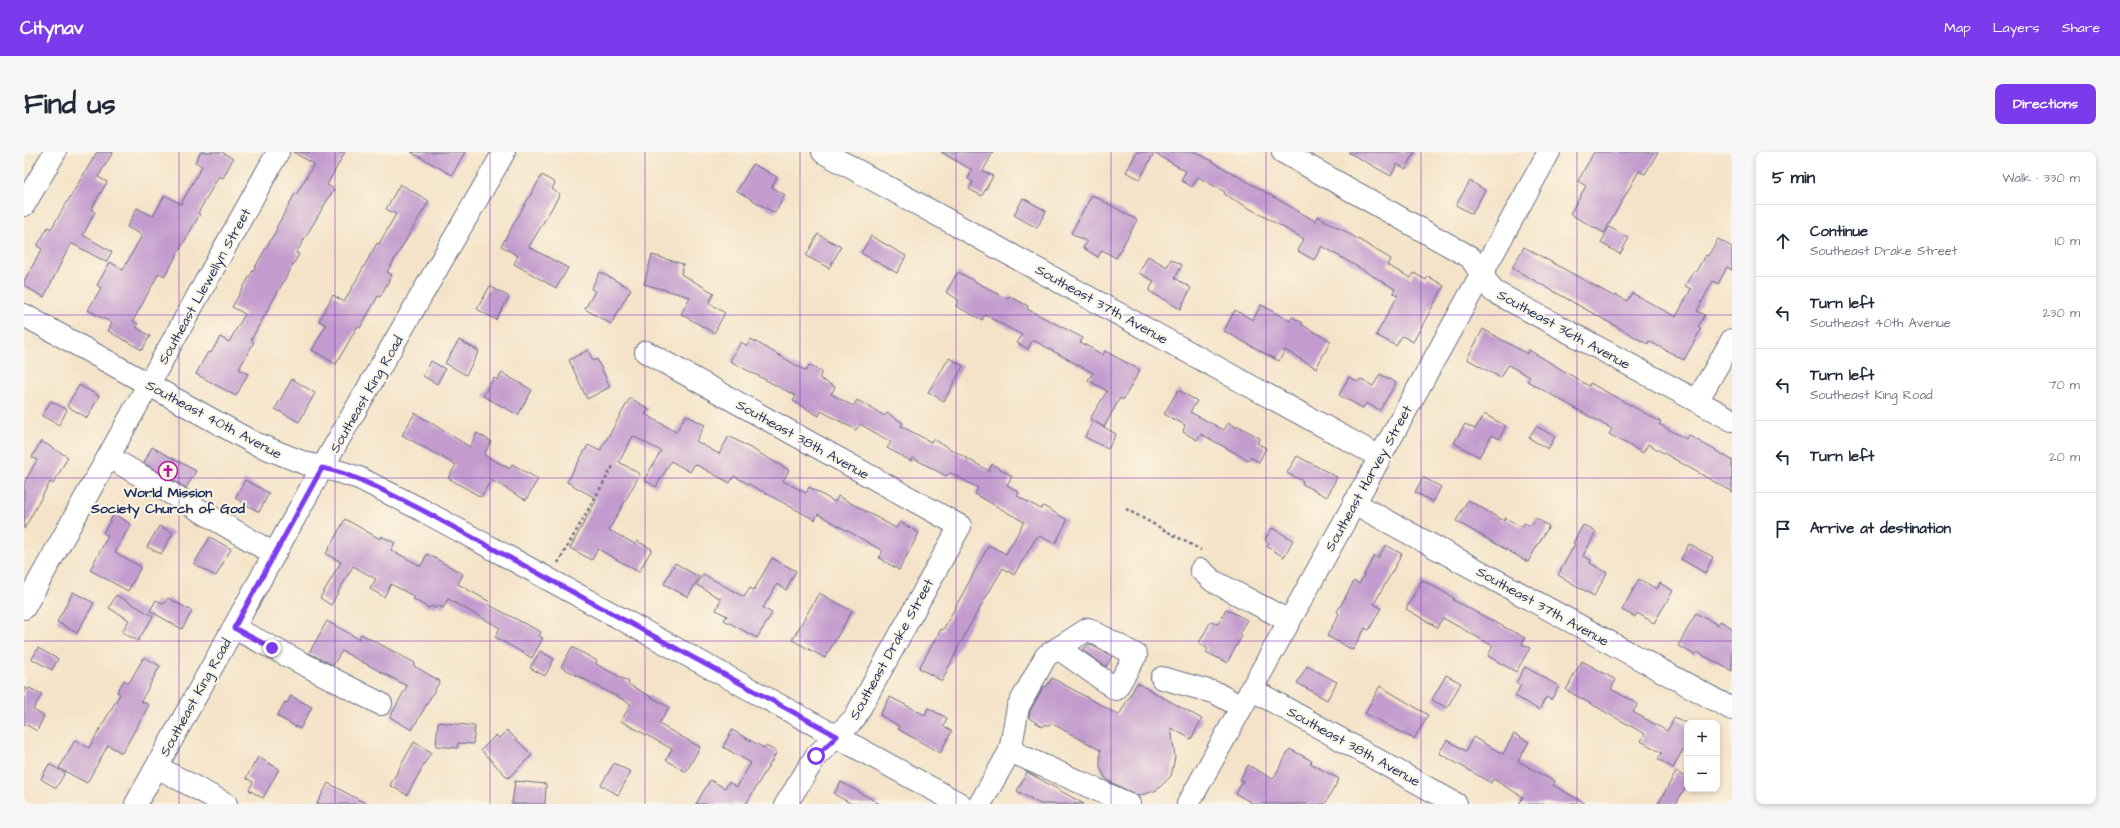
<!DOCTYPE html>
<meta charset="utf-8">
<style>
:root{--surface:#fff;--page:#f6f6f7;--text:#1f2937;--muted:#747a83;--line:#e0e1e3;--accent:#7c3aed}
body{margin:0;font-family:"Architects Daughter",sans-serif;background:var(--page);color:var(--text)}
.controls{position:absolute;right:12px;bottom:12px;display:grid;overflow:hidden;border-radius:8px;box-shadow:0 2px 6px #0003}
.controls button{width:36px;height:36px;display:grid;place-items:center;padding:0;border:0;border-bottom:1px solid var(--line);background:var(--surface);color:var(--text);font:20px sans-serif}
.stop{position:absolute;width:12px;height:12px;margin:-9px;border:3px solid #7c3aed;border-radius:50%;background:#fff}
.stop.end{background:#7c3aed;border-color:#fff;box-shadow:0 1px 4px #0008}
.list{margin:0;padding:0;list-style:none}
h2{display:flex;justify-content:space-between;align-items:center;height:52px;margin:0;padding:0 16px;font-size:17px}
h2 small{font-size:13px;font-weight:400;color:var(--muted)}
.list li{display:grid;grid-template-columns:26px 1fr auto;gap:12px;align-items:center;box-sizing:border-box;height:72px;padding:0 16px;border-top:1px solid var(--line)}
.list b{display:block;font-size:15px;white-space:nowrap}
.list p{margin:0;font-size:13px;white-space:nowrap;color:var(--muted)}
.list em{font-size:13px;font-style:normal;color:var(--muted)}
.icon{flex:none;width:22px;height:22px;fill:none;stroke:currentColor;stroke-width:2;stroke-linecap:round;stroke-linejoin:round}
.map{position:relative;flex:none;width:1708px;height:652px;overflow:hidden;border-radius:8px}
header{display:flex;align-items:center;gap:24px;box-sizing:border-box;height:56px;padding:0 20px;background:var(--accent);color:#fff}
header strong{font-size:19px}
nav{display:flex;gap:22px;margin-inline-start:auto;font-size:14px}
.intro{display:flex;align-items:center;justify-content:space-between;box-sizing:border-box;height:96px;padding:0 24px}
h1{margin:0;font-size:28px}
.button{padding:10px 18px;border-radius:8px;background:var(--accent);color:#fff;font-size:14px;font-weight:700}
main{display:flex;gap:24px;padding:0 24px}
aside{flex:1;background:var(--surface);border-radius:8px;box-shadow:0 2px 6px #0003}
.map>svg:first-child{display:block}
.building{fill:#c39bce}
.lines{fill:none;stroke-linecap:round;stroke-linejoin:round}
.minor-casing{stroke:#676e83;stroke-width:24}
.major-casing{stroke:#676e83;stroke-width:24}
.path{stroke:#676e83;stroke-width:2.5;stroke-dasharray:3 3;stroke-linecap:butt}
.minor{stroke:#fff;stroke-width:22}
.major{stroke:#fff;stroke-width:22}
.route{stroke:#7c3aed;stroke-width:5}
.grid{fill:none;stroke:#7b2cbf;stroke-width:1;stroke-opacity:0.55}
.labels{text-anchor:middle;stroke-width:4;stroke-linejoin:round;paint-order:stroke}
.street-label{font-size:14px;fill:#1b2f5e;stroke:#fcf5e5}
.poi-label{font-size:14px;font-weight:bold;fill:#1b2f5e;stroke:#fcf5e5}
</style>
<header>
<strong>Citynav</strong>
<nav><a>Map</a><a>Layers</a><a>Share</a></nav>
</header>
<div class="intro"><h1>Find us</h1><a class="button">Directions</a></div>
<main>
<div class="map">
<svg width="1708" height="652" viewBox="0 0 1708 652">
<rect width="100%" height="100%" fill="#fcf5e5"/>
<filter id="ink" filterUnits="userSpaceOnUse"><feTurbulence type="fractalNoise" baseFrequency=".025" numOctaves="2"/><feDisplacementMap in="SourceGraphic" scale="8" xChannelSelector="R" yChannelSelector="G"/><feConvolveMatrix kernelMatrix="1 2 1 2 8 2 1 2 1" color-interpolation-filters="sRGB"/></filter>
<filter id="wash" filterUnits="userSpaceOnUse"><feTurbulence type="fractalNoise" baseFrequency=".012" numOctaves="4" result="noise"/><feDisplacementMap in="SourceGraphic" scale="16" xChannelSelector="R" yChannelSelector="G"/><feGaussianBlur stdDeviation="0.9" result="paint"/><feColorMatrix in="noise" values="0 0 0 0 0 0 0 0 0 0 0 0 0 0 0 0 0 1.4 0 .05"/><feComposite in="paint" operator="in"/></filter>
<g filter="url(#wash)">
<rect width="100%" height="100%" fill="#f4e3c8"/>
<g id="blocks">
<g class="building">
<polygon points="73,0 89,0 74,25 83,30 67,58 71,60 59,83 88,100 82,110 47,91 20,145 0,134 0,129 18,97 13,94 24,75 27,77"/>
<polygon points="177,0 198,0 209,7 199,26 195,24 174,61 176,62 141,124 135,121 109,169 114,172 112,175 126,184 118,198 84,179 88,171 64,158 77,136 73,133 86,110 99,118 118,83 103,75 113,56 129,64 141,43 157,52 178,14 171,10"/>
<polygon points="269,0 321,0 303,33 310,37 272,101 275,102 227,188 230,190 215,217 224,222 212,244 172,222 184,200 187,201 196,185 205,190 221,162 208,155 253,77 252,76 271,42 272,43 290,12"/>
<polygon points="387,0 441,0 428,23"/>
<polygon points="917,0 969,0 959,19 969,24 958,44 945,37 949,30 944,27 948,18"/>
<polygon points="1113,0 1172,0 1291,69 1293,64 1324,81 1367,107 1363,113 1387,126 1390,121 1402,128 1404,124 1420,134 1389,190 1378,184 1372,194 1352,183 1374,143 1369,141 1371,137 1298,94 1290,108 1274,99 1280,87 1200,42 1201,40 1174,25 1168,35 1157,28 1162,19 1130,1 1116,27 1102,20"/>
<polygon points="1324,0 1391,0 1382,17 1373,12 1367,24"/>
<polygon points="1570,0 1634,0 1621,22 1615,19 1580,81 1546,62 1562,34 1554,29"/>
<polygon points="729,12 753,25 748,35 761,43 751,61 713,39"/>
<polygon points="518,23 531,31 528,37 536,42 505,95 544,116 532,136 490,112 494,104 477,94"/>
<polygon points="1446,29 1461,38 1448,62 1432,53"/>
<polygon points="376,32 405,49 363,120 368,123 356,145 354,144 336,176 333,175 312,212 288,198 302,173 295,169 309,143 320,150 353,91 355,92 372,62 362,57"/>
<polygon points="1068,43 1113,68 1092,106 1078,98 1074,105 1059,96 1063,90 1047,81"/>
<polygon points="999,46 1022,59 1013,76 990,63"/>
<polygon points="1585,75 1605,86 1596,102 1577,91"/>
<polygon points="794,82 817,95 805,116 782,104"/>
<polygon points="847,84 882,104 873,121 837,101"/>
<polygon points="1694,87 1708,95 1708,118 1703,115 1694,132 1689,129 1673,159 1681,163 1674,175 1677,177 1660,208 1625,189 1624,192 1620,190 1488,116 1500,95 1591,145 1592,143 1603,149 1608,141 1652,165 1667,137 1661,134 1670,118 1672,120 1681,103 1684,104"/>
<polygon points="628,103 659,112 657,122 690,141 685,151 701,161 690,181 657,162 666,145 620,132"/>
<polygon points="1124,104 1143,115 1147,107 1158,113 1151,126 1167,136 1156,157 1125,139 1130,129 1115,121"/>
<polygon points="576,120 607,137 587,172 561,157 571,139 567,137"/>
<polygon points="934,120 983,147 985,144 1004,154 1003,157 1059,186 1056,190 1079,203 1081,199 1116,218 1099,248 1096,246 1080,275 1066,267 1083,239 1064,228 1069,221 1011,189 1008,189 1004,197 993,191 998,183 961,163 958,168 932,154 935,148 922,140"/>
<polygon points="466,134 485,145 472,168 453,157"/>
<polygon points="1237,153 1266,169 1268,165 1279,171 1278,173 1307,189 1292,216 1261,198 1255,209 1200,179 1211,158 1229,168"/>
<polygon points="1459,177 1503,202 1505,198 1565,234 1566,231 1637,270 1635,272 1662,287 1664,283 1708,308 1708,340 1624,292 1619,301 1585,282 1588,277 1503,229 1506,225 1484,213 1477,226 1443,207"/>
<polygon points="727,187 782,219 785,213 798,220 795,226 811,235 807,242 829,254 833,248 861,264 863,261 879,271 877,274 907,290 909,287 965,319 968,312 988,324 983,333 995,340 993,344 1017,357 1019,354 1042,367 1043,369 1031,392 1016,384 1012,386 990,423 979,416 942,480 918,529 895,516 917,477 919,478 965,393 982,402 1000,370 951,342 954,336 927,321 922,324 889,306 887,309 863,296 867,290 836,272 832,278 797,259 795,264 769,249 772,244 706,209 717,190 723,194"/>
<polygon points="435,188 455,199 442,223 421,211"/>
<polygon points="564,198 569,209 573,207 586,235 563,247 545,208"/>
<polygon points="925,206 939,214 920,249 904,240"/>
<polygon points="407,209 421,217 413,232 399,224"/>
<polygon points="478,221 508,238 494,263 459,244 470,226 473,228"/>
<polygon points="1356,222 1372,231 1356,258 1342,251 1339,256 1315,243 1325,225 1334,230 1336,227 1349,234"/>
<polygon points="268,227 291,241 275,270 251,257"/>
<polygon points="55,233 75,244 63,266 43,254"/>
<polygon points="1154,238 1173,249 1166,260 1200,278 1204,271 1213,276 1214,274 1236,286 1233,291 1242,296 1235,310 1226,305 1224,308 1177,282 1173,288 1159,280 1161,273 1140,262"/>
<polygon points="606,246 625,257 621,262 652,280 662,263 681,273 672,289 695,302 705,284 765,318 759,329 782,341 785,335 811,350 814,344 872,376 876,370 895,381 875,418 855,406 859,399 794,362 791,368 710,324 706,331 671,312 666,320 647,309 632,335 620,328 637,299 609,284 595,310 616,322 585,378 611,392 613,389 628,397 615,420 574,397 568,408 546,396 573,347 543,330 564,293 576,299"/>
<polygon points="27,249 43,258 35,273 18,264"/>
<polygon points="391,261 446,295 453,281 467,289 460,303 486,317 488,312 514,327 502,348 467,328 457,345 424,326 432,313 378,283"/>
<polygon points="1460,262 1482,274 1475,287 1468,283 1455,305 1430,291 1441,272 1451,277"/>
<polygon points="1069,269 1092,282 1084,297 1061,285"/>
<polygon points="1512,274 1531,285 1524,297 1505,286"/>
<polygon points="17,289 44,305 29,332 26,330 0,377 0,331 13,308 8,305"/>
<polygon points="128,295 172,319 162,336 120,311"/>
<polygon points="1273,304 1313,325 1303,345 1278,332 1279,329 1263,321"/>
<polygon points="1399,325 1417,335 1409,350 1391,340"/>
<polygon points="221,328 245,341 235,360 211,346"/>
<polygon points="1444,348 1480,369 1481,366 1498,375 1500,371 1507,374 1512,366 1525,374 1504,410 1432,369"/>
<polygon points="90,362 107,372 91,400 117,415 104,439 66,418 84,384 79,381"/>
<polygon points="321,367 356,387 357,384 371,391 367,398 397,414 403,402 416,409 439,422 434,432 466,450 465,453 517,480 515,484 519,486 508,506 471,485 476,476 424,447 419,456 413,453 411,456 407,454 405,456 389,447 391,445 367,432 360,445 346,437 352,427 329,414 307,453 296,446 317,410 302,402"/>
<polygon points="1559,373 1572,380 1559,404 1567,408 1566,411 1583,421 1570,444 1534,423 1551,392 1549,391"/>
<polygon points="135,374 149,381 137,402 123,395"/>
<polygon points="1248,376 1269,388 1260,405 1243,395 1245,391 1241,388"/>
<polygon points="186,385 207,397 192,424 170,412"/>
<polygon points="1665,392 1689,405 1681,421 1657,407"/>
<polygon points="1362,393 1378,402 1350,452 1357,456 1345,478 1341,476 1329,498 1303,484 1315,462 1313,460 1330,429 1335,432 1350,404 1354,406"/>
<polygon points="748,406 772,419 762,438 753,432 739,456 748,461 733,486 700,468 703,464 692,458 697,447 673,433 679,422 720,445 726,436 730,438"/>
<polygon points="651,411 675,425 664,445 640,432"/>
<polygon points="1615,427 1633,437 1636,431 1649,439 1630,471 1613,461 1611,465 1598,458"/>
<polygon points="1398,428 1430,446 1429,448 1501,486 1498,492 1506,496 1492,520 1464,504 1469,494 1419,466 1413,475 1382,457"/>
<polygon points="49,440 70,451 53,481 33,470"/>
<polygon points="795,441 828,459 801,506 768,488"/>
<polygon points="92,443 129,464 114,489 98,480 105,468 85,456"/>
<polygon points="144,446 168,459 158,477 126,459 132,448 140,452"/>
<polygon points="1202,457 1223,468 1215,482 1218,484 1203,511 1182,500 1184,497 1175,491 1187,469 1194,472"/>
<polygon points="1672,461 1694,473 1696,469 1708,476 1708,519 1673,500 1671,503 1654,494"/>
<polygon points="303,469 335,487 337,482 391,511 390,514 416,529 388,578 366,565 383,534 318,499 309,513 285,501"/>
<polygon points="1065,492 1088,504 1082,515 1058,498"/>
<polygon points="548,495 573,509 572,512 605,530 604,532 645,555 635,572 676,595 662,620 642,608 648,597 597,569 607,552 537,515"/>
<polygon points="14,496 34,507 28,518 8,507"/>
<polygon points="516,499 530,507 521,524 506,516"/>
<polygon points="120,505 136,514 117,549 125,553 98,601 84,593 63,631 35,616 51,588 65,596 96,542 93,540 100,528 105,531"/>
<polygon points="1558,509 1592,528 1587,537 1614,552 1609,560 1643,579 1651,565 1663,572 1663,590 1649,616 1634,607 1638,601 1617,589 1621,582 1542,538"/>
<polygon points="1283,514 1313,530 1303,548 1273,531"/>
<polygon points="1501,515 1535,534 1527,548 1522,545 1515,558 1491,544 1497,533 1492,531"/>
<polygon points="1422,523 1437,531 1423,556 1408,548"/>
<polygon points="1028,526 1095,563 1113,531 1178,567 1167,587 1147,576 1151,605 1147,624 1133,638 1114,644 1083,628 1076,616 1076,598 1027,571 1025,574 1021,572 1019,575 1005,566 1006,559 1020,534 1022,535"/>
<polygon points="1356,534 1404,563 1390,587 1341,561"/>
<polygon points="0,535 4,538 5,536 18,542 9,558 20,564 13,579 1,572 0,574"/>
<polygon points="267,544 288,555 276,577 253,564 261,550 263,551"/>
<polygon points="866,545 901,563 904,556 923,566 919,574 928,579 916,601 874,577 875,574 856,563"/>
<polygon points="414,570 451,574 449,592 434,591 433,596 412,594"/>
<polygon points="483,578 508,603 484,626 457,598 472,583 475,586"/>
<polygon points="708,578 740,596 742,594 753,600 722,652 672,652 686,628 701,636 705,630 713,635 727,611 699,595"/>
<polygon points="1490,582 1505,590 1494,609 1531,630 1529,633 1562,652 1495,652 1499,645 1469,627 1467,631 1415,601 1423,588 1442,599 1449,585 1479,602"/>
<polygon points="390,590 407,600 383,643 366,633"/>
<polygon points="1266,597 1288,609 1286,611 1315,627 1301,652 1230,652 1212,642 1219,629 1216,628 1224,613 1249,627"/>
<polygon points="234,605 255,617 239,646 225,638 229,630 222,626"/>
<polygon points="590,611 607,620 594,643 577,633"/>
<polygon points="25,612 41,621 32,636 17,627"/>
<polygon points="1003,620 1060,652 1016,652 993,639"/>
<polygon points="1652,620 1663,626 1663,632 1652,652 1634,652"/>
<polygon points="491,629 522,632 521,652 488,652"/>
<polygon points="817,630 856,652 828,652 810,642"/>
<polygon points="304,631 343,652 293,652"/>
</g>
</g>
</g>
<g filter="url(#ink)">
<use href="#blocks" fill-opacity="0" stroke="#676e83" stroke-width="1"/>
<g class="lines">
<g class="minor-casing">
<g id="minor">
<polyline points="799,0 1356,305"/>
<polyline points="1259,0 1446,105 1469,139 1708,268"/>
<polyline points="0,163 230,291 280,311 313,319 335,326 398,358 936,652"/>
<polyline points="622,200 936,374 830,567 792,604 762,652"/>
<polyline points="1673,249 1708,188"/>
<polyline points="85,305 250,402"/>
<polyline points="1330,351 1708,557"/>
<polyline points="1177,418 1189,429 1265,469"/>
<polyline points="0,456 254,0"/>
<polyline points="210,476 357,552"/>
<polyline points="1138,526 1192,541 1217,555"/>
<polyline points="1227,537 1432,652"/>
<polyline points="986,599 994,555 1022,504 1064,477 1112,503 1092,537 1034,496"/>
<polyline points="133,615 202,652"/>
<polyline points="112,652 298,316 480,0"/>
<polyline points="956,652 986,599 1105,652"/>
<polyline points="1164,652 1525,0"/>
</g>
</g>
<g class="major-casing">
<polyline id="major" points="0,53 31,0"/>
</g>
<g class="path">
<polyline points="1102,357 1177,398"/>
<polyline points="534,411 589,314"/>
</g>
<use href="#minor" class="minor"/>
<use href="#major" class="major"/>
</g>
</g>
<g class="lines" filter="url(#ink)">
<path class="route" d="M248,496l-38,-20 88,-160c36,7 67,26 100,42l415,226 -21,20"/>
</g>
<path class="grid" d="M155,0v652M311,0v652M466,0v652M621,0v652M776,0v652M932,0v652M1087,0v652M1242,0v652M1397,0v652M1553,0v652M0,163h1708M0,326h1708M0,489h1708"/>
<defs>
<g id="church-ring" transform="scale(1)"><circle r="9.5" fill="#fcf5e5" stroke="#b5179e" stroke-width="1.5"/><path d="M-1.2-6h2.4v3.5h3.3v2.4h-3.3V6h-2.4V-.1h-3.3v-2.4h3.3Z" fill="#b5179e"/></g>
</defs>
<g fill-rule="evenodd">
<use href="#church-ring" x="144" y="319"/>
</g>
<g class="labels">
<g class="street-label">
<text transform="translate(180 134) rotate(-61)" y="5">Southeast Llewellyn Street</text>
<text transform="translate(1078 152) rotate(29)" y="5">Southeast 37th Avenue</text>
<text transform="translate(1540 177) rotate(29)" y="5">Southeast 36th Avenue</text>
<text transform="translate(342 242) rotate(-60)" y="5">Southeast King Road</text>
<text transform="translate(190 267) rotate(28)" y="5">Southeast 40th Avenue</text>
<text transform="translate(779 287) rotate(29)" y="5">Southeast 38th Avenue</text>
<text transform="translate(1344 326) rotate(-61)" y="5">Southeast Harvey Street</text>
<text transform="translate(1519 454) rotate(29)" y="5">Southeast 37th Avenue</text>
<text transform="translate(867 497) rotate(-61)" y="5">Southeast Drake Street</text>
<text transform="translate(171 545) rotate(-61)" y="5">Southeast King Road</text>
<text transform="translate(1330 594) rotate(29)" y="5">Southeast 38th Avenue</text>
</g>
<g class="poi-label">
<text x="144" y="345">World Mission<tspan x="144" dy="16">Society Church of God</tspan></text>
</g>
</g>
</svg>
<div class="controls">
<button>+</button>
<button>−</button>
</div>
<div class="stop" style="left:792px;top:604px"></div>
<div class="stop end" style="left:248px;top:496px"></div>
</div>
<aside>
<h2>5 min<small>Walk · 330 m</small></h2>
<ul class="list">
<li><svg class="icon" aria-label="ahead" viewBox="0 0 24 24"><path d="M12 20V5M6 11l6-6 6 6"/></svg><div><b>Continue</b><p>Southeast Drake Street</p></div><em>10 m</em></li>
<li><svg class="icon" aria-label="left" viewBox="0 0 24 24"><path d="M17 20v-9H6M10 6l-5 5 5 5"/></svg><div><b>Turn left</b><p>Southeast 40th Avenue</p></div><em>230 m</em></li>
<li><svg class="icon" aria-label="left" viewBox="0 0 24 24"><path d="M17 20v-9H6M10 6l-5 5 5 5"/></svg><div><b>Turn left</b><p>Southeast King Road</p></div><em>70 m</em></li>
<li><svg class="icon" aria-label="left" viewBox="0 0 24 24"><path d="M17 20v-9H6M10 6l-5 5 5 5"/></svg><div><b>Turn left</b></div><em>20 m</em></li>
<li><svg class="icon" aria-label="arrive" viewBox="0 0 24 24"><path d="M6 21V4h12l-3 4 3 4H6"/></svg><div><b>Arrive at destination</b></div></li>
</ul>
</aside>
</main>
